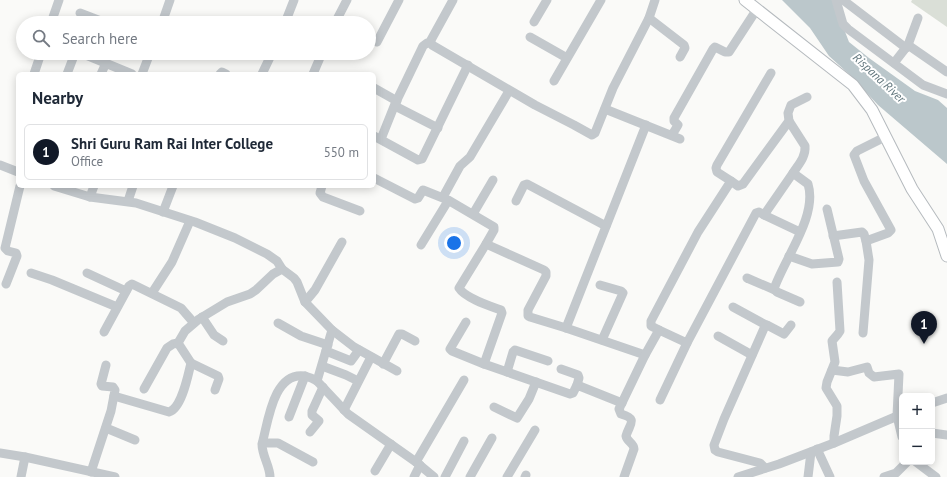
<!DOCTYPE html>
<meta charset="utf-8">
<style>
:root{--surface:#fff;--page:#f2f2f3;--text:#1f2937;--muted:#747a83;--line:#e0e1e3;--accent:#111827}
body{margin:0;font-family:"PT Sans",sans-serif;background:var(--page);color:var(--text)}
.controls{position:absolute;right:12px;bottom:12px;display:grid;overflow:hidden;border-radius:6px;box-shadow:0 2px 10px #0003}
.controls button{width:36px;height:36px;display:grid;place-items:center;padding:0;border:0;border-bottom:1px solid var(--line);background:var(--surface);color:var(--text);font:20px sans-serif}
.you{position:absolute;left:454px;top:243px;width:14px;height:14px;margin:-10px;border:3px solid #fff;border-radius:50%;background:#1a73e8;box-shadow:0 0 0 6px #1a73e833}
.badge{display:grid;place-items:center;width:26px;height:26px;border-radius:50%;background:var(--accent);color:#fff;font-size:13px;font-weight:700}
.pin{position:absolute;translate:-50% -33px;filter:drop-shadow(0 1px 2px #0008)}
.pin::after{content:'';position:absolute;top:21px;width:14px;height:12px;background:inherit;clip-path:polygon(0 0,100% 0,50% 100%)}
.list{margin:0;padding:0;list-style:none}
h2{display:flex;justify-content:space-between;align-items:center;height:52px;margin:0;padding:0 16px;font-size:17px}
h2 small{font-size:13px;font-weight:400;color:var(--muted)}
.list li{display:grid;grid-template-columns:26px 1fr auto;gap:12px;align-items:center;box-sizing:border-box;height:56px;margin:0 8px 8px;padding:0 8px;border:1px solid var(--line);border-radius:6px}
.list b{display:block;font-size:15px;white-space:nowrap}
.list p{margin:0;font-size:13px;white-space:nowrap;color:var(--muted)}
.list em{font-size:13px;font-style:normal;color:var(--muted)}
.icon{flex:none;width:22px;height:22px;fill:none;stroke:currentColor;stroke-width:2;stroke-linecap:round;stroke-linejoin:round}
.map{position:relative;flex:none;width:947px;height:477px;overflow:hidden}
.search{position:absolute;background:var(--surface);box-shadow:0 2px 10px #0003;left:16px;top:16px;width:360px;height:44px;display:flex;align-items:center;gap:10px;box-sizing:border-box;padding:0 14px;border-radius:22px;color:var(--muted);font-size:15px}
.panel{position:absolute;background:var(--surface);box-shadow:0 2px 10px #0003;left:16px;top:72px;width:360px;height:116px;border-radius:6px}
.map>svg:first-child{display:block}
.green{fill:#dadfd7}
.water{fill:#bbc7cb}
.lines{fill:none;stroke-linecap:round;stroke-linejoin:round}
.major-casing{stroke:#b5babe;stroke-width:13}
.minor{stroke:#c3c8cc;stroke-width:9}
.major{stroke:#fff;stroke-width:11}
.labels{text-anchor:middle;stroke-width:4;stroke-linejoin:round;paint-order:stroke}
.water-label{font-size:12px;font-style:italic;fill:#60757c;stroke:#fff}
</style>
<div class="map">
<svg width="947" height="477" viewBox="0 0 947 477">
<rect width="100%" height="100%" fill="#fafaf8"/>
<polygon class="green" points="912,0 947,0 947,27 911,2"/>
<polygon class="water" points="782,0 835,0 844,29 849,42 869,58 915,91 938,100 947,108 947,164 878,105 850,75 829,56 810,28"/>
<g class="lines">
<g class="major-casing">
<polyline id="major" points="745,0 853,85 872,110 912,189 938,229 947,256"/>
</g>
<g class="minor">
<polyline points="453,0 431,40 431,43 432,45 535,105 574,125 592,135 595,133 613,88 649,18 655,0"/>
<polyline points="836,0 843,24 848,29 923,85 947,94"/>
<polyline points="843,0 906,48"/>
<polyline points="80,13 106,23"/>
<polyline points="649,18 684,45 685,48 680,57"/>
<polyline points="534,22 547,0"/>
<polyline points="51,23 59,0"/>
<polyline points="162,23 170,0"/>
<polyline points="285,23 294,0"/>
<polyline points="335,23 347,0"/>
<polyline points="530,37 567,58"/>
<polyline points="377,42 399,0"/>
<polyline points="908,45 947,72"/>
<polyline points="81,53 132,74"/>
<polyline points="894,63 908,45 918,18"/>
<polyline points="34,74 41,53"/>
<polyline points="67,74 75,53"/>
<polyline points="101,74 106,63"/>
<polyline points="142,74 150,53"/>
<polyline points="220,74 222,72 226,74"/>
<polyline points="262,74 272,53"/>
<polyline points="313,74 322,53"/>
<polyline points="554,81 601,0"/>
<polyline points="374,88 397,101"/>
<polyline points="395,106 438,128"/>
<polyline points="605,109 680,139"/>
<path d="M789,121l16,25c1,11 -7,19 -12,27"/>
<polyline points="672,135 678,125 674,121 674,118 713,49 715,47 725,52 729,52 757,9"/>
<polyline points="374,136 418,160 422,159 468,65"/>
<polyline points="381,139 395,104 423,46 427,43 431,43"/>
<polyline points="0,165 18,172"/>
<polyline points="374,178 415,199 418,198 423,190 443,198"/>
<polyline points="731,181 738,186 743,184 789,121 788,113 791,105 807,97"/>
<polyline points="54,186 90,197 136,203 195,222 235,238 267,254 277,261 282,269"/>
<polyline points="322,186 320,193 323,197 360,211"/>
<polyline points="90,197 94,186"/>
<polyline points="448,200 494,227 494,230 486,244"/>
<polyline points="128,201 133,186"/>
<polyline points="516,201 524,185 527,184 606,226"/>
<polyline points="163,212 173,186"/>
<polyline points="473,214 493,180"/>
<polyline points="764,215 800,232"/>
<polyline points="833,236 862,232 864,234 866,241"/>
<polyline points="421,245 448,201 443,197 460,166 470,157 509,91"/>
<polyline points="789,256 812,264 838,262 839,259 827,209"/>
<polyline points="31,273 52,280 117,307"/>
<polyline points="87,273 126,291"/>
<polyline points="747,278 775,290"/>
<polyline points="6,284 17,256 16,253 8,251 5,248 20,186"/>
<polyline points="600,285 621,291 623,293 602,340"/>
<polyline points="152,293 172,262 190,221"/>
<polyline points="305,302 315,290 342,242"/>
<polyline points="733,307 766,325"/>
<polyline points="202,317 214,335 223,341"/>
<polyline points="466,322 450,349 452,351 484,364 570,394 573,393 577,385 622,403"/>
<polyline points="278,323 301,336 328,345"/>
<polyline points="566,328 646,125"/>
<polyline points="332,330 354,347 397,371"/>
<path d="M659,330l28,13 69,-130 3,-1 5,3 29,-42 15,11c10,32 -24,75 -34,105l3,3 23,10"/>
<polyline points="104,332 129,286 132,284 181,308 194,323"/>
<polyline points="863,333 869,260 866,241 888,233 891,230 864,181 854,155 857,151 885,137"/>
<polyline points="718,336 752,355"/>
<polyline points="326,351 351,361 359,350"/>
<polyline points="191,363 218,376 219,379 215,390"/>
<polyline points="383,364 399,334 402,334 415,341"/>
<path d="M484,364l18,-51 -1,-3c-11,-4 -36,-12 -42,-22l27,-44 58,26 2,2v4l-18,34v6l2,1 36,11 79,27"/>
<polyline points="322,366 346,375 358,381"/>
<polyline points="561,369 578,375 579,378 577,385"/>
<polyline points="832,370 848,372 867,367 869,373 874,377 899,374 897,416 902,437"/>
<polyline points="507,372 513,352 515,350 548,361"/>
<polyline points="144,389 167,348 173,344 178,343"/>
<path d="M114,396l55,16c13,-4 19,-37 22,-49l-13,-20 7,-12 14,-12 28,-17 23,-8 6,-4 17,-16 9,-5 12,9 3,4 8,20 27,28 -15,51 31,33 68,48 18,15"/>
<polyline points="660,400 687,343"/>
<polyline points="932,403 947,398"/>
<polyline points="494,407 517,418 529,399 536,382"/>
<polyline points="344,410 371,357"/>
<polyline points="289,417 305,376"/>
<polyline points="106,428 135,440"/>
<polyline points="310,432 319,421 312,415 312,411 323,387"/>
<polyline points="932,433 947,435"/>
<polyline points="263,442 267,443 278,443 313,462"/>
<polyline points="834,443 834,436 837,416 837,406 826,388 827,382 835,362 832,341 838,334 840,331 837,282"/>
<polyline points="817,449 830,477"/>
<polyline points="0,453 25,457 115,477"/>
<polyline points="416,462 464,380"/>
<polyline points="916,462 936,477"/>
<polyline points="765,468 760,463 718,452 715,450 714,445 724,419 765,326 767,325 784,334 791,325"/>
<polyline points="375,471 391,444"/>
<polyline points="91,472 111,411 115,390 113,387 102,386 101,384 106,365"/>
<polyline points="21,477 25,457"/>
<path d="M270,477c0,-11 -8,-21 -8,-33 6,-21 11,-73 43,-68 4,1 9,3 12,5"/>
<polyline points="414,477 420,465"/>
<polyline points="445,477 464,441"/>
<polyline points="470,477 492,438"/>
<polyline points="507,477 535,430"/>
<polyline points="525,477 526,475"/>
<path d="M624,477l10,-28c0,-6 -7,-7 -8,-13 4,-13 12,-17 -5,-22l-2,-5 26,-54 14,-25 -8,-4v-5l47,-89 33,-51 -14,-9 -1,-4 1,-3 54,-92"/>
<polyline points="738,477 779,464 834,443 902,414"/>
<polyline points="808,477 811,452"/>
<polyline points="884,477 896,473 907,462"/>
</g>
<use href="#major" class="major"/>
</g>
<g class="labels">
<g class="water-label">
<text transform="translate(879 78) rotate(43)" y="4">Rispana River</text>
</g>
</g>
</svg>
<div class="controls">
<button>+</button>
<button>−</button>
</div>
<div class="you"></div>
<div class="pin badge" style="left:924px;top:344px">1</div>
<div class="search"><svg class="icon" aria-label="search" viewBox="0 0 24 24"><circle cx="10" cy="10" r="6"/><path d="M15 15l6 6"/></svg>Search here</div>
<section class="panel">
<h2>Nearby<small></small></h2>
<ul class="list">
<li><span class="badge">1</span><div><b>Shri Guru Ram Rai Inter College</b><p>Office</p></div><em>550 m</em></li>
</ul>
</section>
</div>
